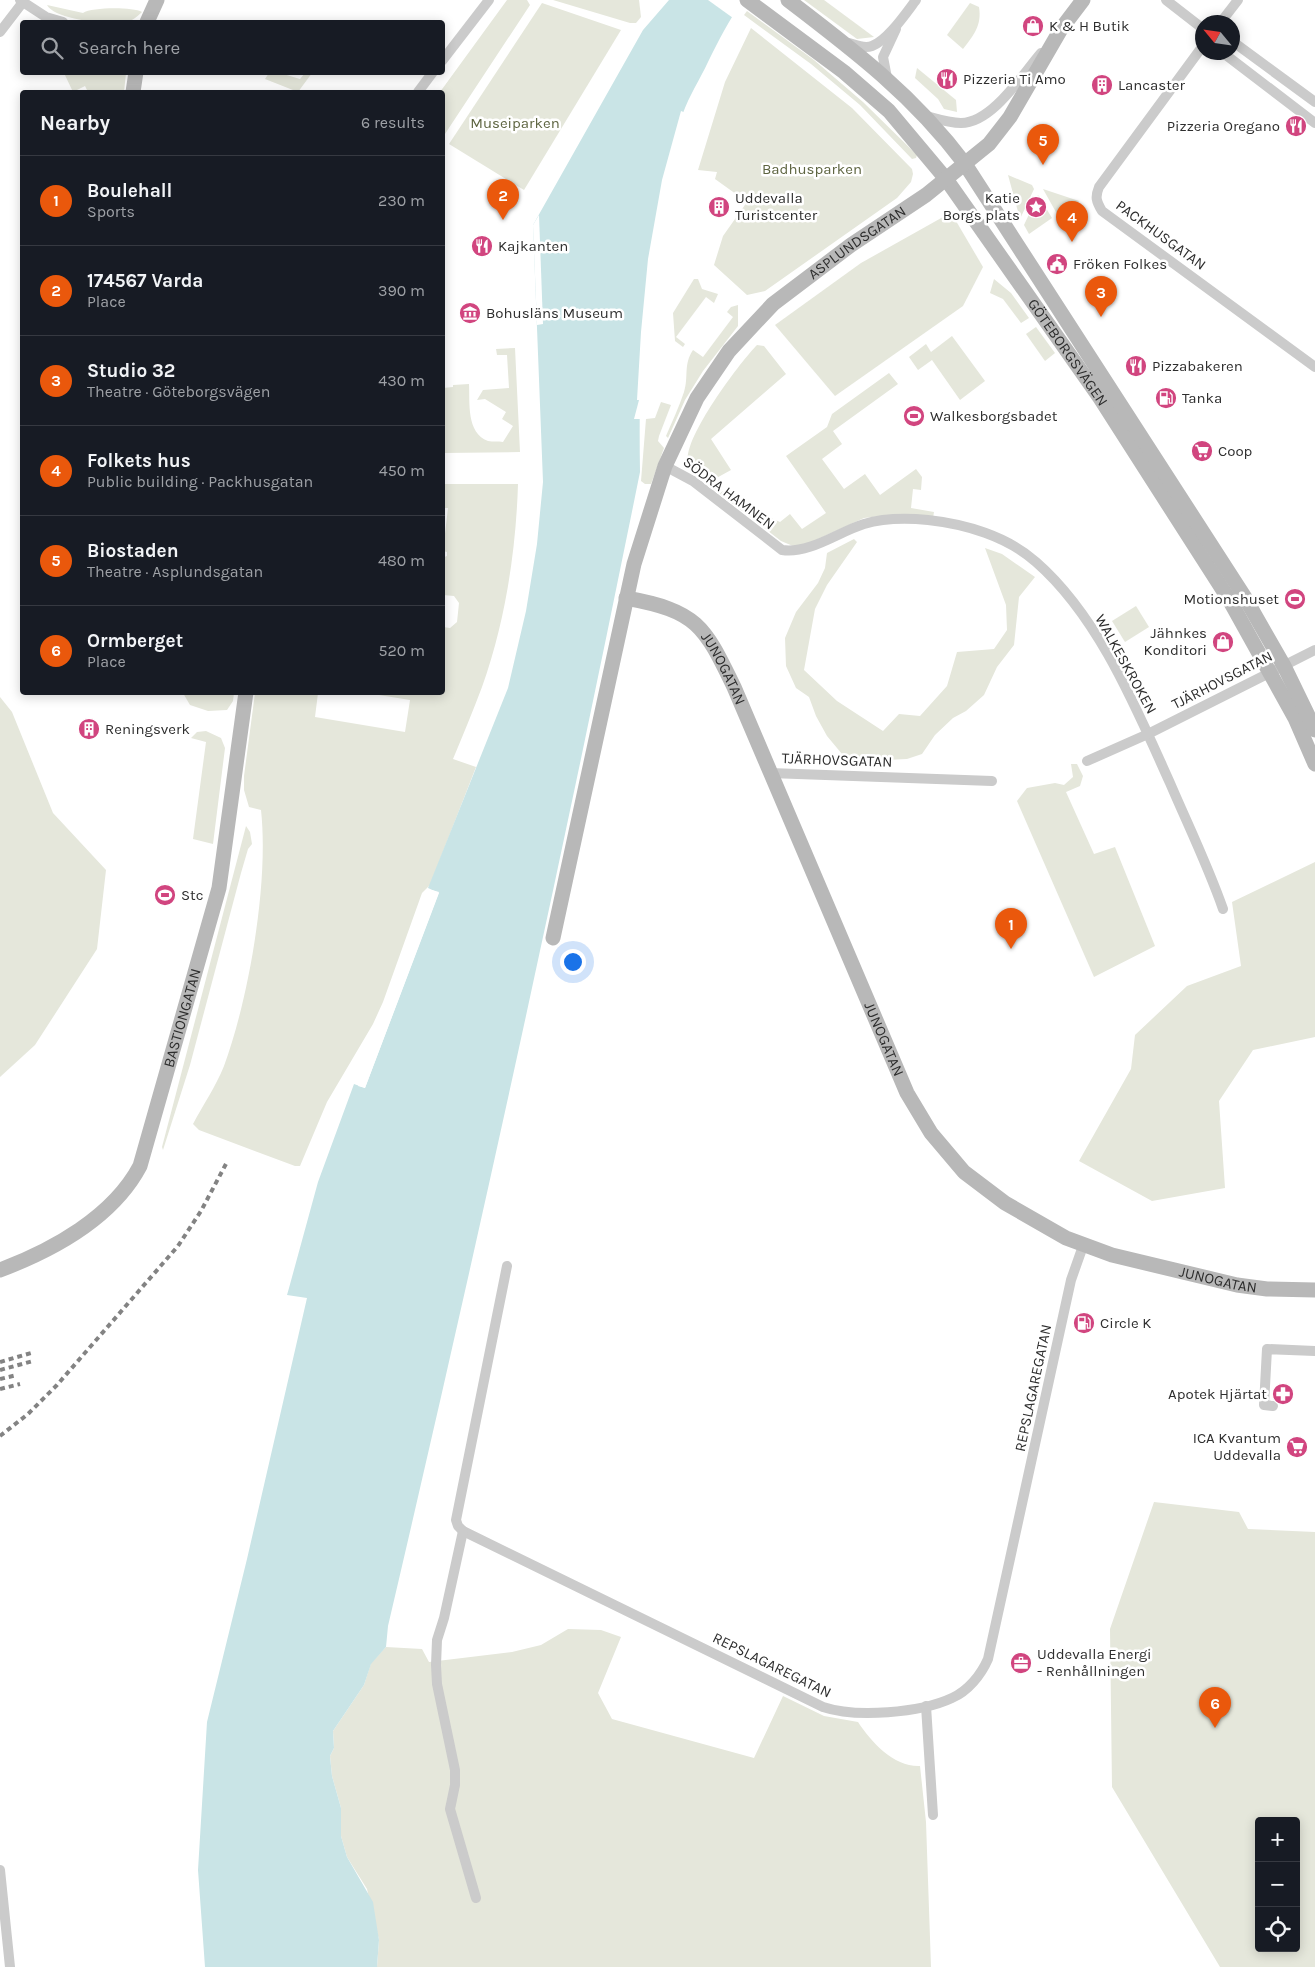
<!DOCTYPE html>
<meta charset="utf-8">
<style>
:root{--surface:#171b24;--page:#242831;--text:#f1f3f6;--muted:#9ea1a6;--line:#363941;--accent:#ea580c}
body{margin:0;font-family:Karla,sans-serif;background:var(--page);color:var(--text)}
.controls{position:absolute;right:15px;bottom:15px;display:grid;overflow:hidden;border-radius:5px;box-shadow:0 2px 12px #0003}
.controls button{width:45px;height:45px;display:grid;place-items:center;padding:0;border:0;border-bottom:1px solid var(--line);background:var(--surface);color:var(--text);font:25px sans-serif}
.compass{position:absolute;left:1195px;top:15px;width:45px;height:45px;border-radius:50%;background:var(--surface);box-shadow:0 2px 12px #0003;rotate:299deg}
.you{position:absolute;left:572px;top:961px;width:18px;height:18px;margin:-12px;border:4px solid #fff;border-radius:50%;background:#1a73e8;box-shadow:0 0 0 8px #1a73e833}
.badge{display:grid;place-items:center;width:32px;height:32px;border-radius:50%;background:var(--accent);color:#fff;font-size:16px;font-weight:700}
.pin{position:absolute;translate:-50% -41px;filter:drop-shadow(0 1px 2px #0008)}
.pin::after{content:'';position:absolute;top:26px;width:18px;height:15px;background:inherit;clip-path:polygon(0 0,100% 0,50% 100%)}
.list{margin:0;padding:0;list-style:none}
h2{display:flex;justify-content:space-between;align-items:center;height:65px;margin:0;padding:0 20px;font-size:21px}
h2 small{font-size:16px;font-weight:400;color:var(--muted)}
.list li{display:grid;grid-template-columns:32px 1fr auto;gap:15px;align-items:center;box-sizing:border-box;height:90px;padding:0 20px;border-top:1px solid var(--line)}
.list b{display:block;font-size:19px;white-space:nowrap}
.list p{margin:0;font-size:16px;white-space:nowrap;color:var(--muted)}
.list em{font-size:16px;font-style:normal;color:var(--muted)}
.icon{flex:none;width:28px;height:28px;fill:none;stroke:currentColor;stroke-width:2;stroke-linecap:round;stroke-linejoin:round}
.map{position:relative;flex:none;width:1315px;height:1967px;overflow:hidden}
.search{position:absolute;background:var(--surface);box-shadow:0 2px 12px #0003;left:20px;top:20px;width:425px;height:55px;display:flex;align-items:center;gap:12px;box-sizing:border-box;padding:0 18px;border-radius:5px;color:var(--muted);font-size:19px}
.panel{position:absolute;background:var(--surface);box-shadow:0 2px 12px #0003;left:20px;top:90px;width:425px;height:605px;border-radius:5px}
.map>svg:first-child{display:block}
.green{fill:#e5e7db;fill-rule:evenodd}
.water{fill:#c9e4e6}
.pier{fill:#fff}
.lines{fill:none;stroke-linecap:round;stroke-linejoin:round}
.street{stroke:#cbcbcb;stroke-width:10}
.secondary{stroke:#b8b8b8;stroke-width:15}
.rail{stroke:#838383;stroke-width:4;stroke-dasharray:5 4;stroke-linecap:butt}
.labels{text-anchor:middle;stroke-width:5;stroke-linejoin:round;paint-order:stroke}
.poi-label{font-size:15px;fill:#2e2e2e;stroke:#fff;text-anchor:start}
.park-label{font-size:15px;fill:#5e6541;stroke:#fff}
.street-label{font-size:15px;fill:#2e2e2e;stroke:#fff}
</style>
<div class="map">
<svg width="1315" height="1967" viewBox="0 0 1315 1967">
<rect width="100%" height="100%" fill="#fff"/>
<g class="green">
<polygon points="507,0 527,0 530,5 443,137 442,92 440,92"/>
<polygon points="553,0 639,0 641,17 636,23 630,23"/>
<polygon points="804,0 824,0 874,37 857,39"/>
<polygon points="542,3 621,30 524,190 449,144"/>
<path d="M970,3l9,4c3,18 -5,28 -16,42l-16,-14z"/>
<path d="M47,5l36,8c9,-6 50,-6 59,-1 -5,5 -10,9 -16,10 -17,3 -71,-2 -79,-17z"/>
<polygon points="747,11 814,60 863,102 917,155 916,158 912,159 860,105 811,64 744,15"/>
<polygon points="751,28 852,108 912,169 913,174 911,182 897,198 765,291 747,295 714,265 723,236 747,202 715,179 717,172 698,170 725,82"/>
<polygon points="917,68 956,100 957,112 944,109 938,99 915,78"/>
<polygon points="64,73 126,73 124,92 88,92 85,86 73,92"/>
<polygon points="269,73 280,73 300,79 305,73 312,73 298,92 265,79"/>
<polygon points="1008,175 1032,185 1034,189 1020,219"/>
<polygon points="1043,189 1079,201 1061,221"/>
<polygon points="1038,195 1052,218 1029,234 1024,225"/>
<polygon points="943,217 956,221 983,267 963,306 835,396 775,325 861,263"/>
<polygon points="694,279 698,279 702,289 718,294 714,303 706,297 676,337 685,344 683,347 675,341 673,313"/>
<polygon points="994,279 1011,293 1029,318 1021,323 1003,299 990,293"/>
<path d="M738,305v21l-35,45 -18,29 -17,38 -2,-2c6,-14 13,-29 18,-44 5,-16 -1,-27 9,-42l10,7 30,-40 -6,-5 4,-5z"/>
<polygon points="1036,327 1055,353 1045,361 1026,334"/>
<polygon points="952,336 985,381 960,400 932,360 918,370 909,357 926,344 931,352"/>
<path d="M757,345l7,1 22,28 -75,65 20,31 -20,11 -22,-16c-11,-21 52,-104 68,-120z"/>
<path d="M515,348l5,104 -77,1v-65l10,-1v-2l16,-1c1,18 -3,49 19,57 5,1 10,0 15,1l10,-16 -11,-7 4,-7 -21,-13 -8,1 6,-10 26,-2 -2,-33h-10l-1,-6z"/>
<polygon points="889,373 898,384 833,431 842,444 822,459 844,489 865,474 880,495 916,469 922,477 921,490 913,489 911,508 934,512 933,518 880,516 864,518 807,544 793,546 781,541 719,493 731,488 755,511 780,522 790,514 802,529 826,513 786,456 827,427 832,414"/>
<polygon points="661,402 671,405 659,436 658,441 664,448 651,484 645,484 641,481 646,419 655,418"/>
<path d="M443,484h75c-2,67 -13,139 -36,203 -9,24 -19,48 -29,72l23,8 -46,118 -8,8 -39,109 -10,22 -46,78 -27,64h-5l-96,-36 -6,-6c10,-19 23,-38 31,-58 25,-68 45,-184 37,-256l-12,-3 -5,-17v-14l11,-83h63l-3,24 90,15 5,-32 -31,-5 1,-2 62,-1 1,-65 7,1 7,-6 2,-19 -5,-7 -11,-1 -1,-37 5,-2v-4l-4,-1 5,-43h-5z"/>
<polygon points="854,539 857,542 827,585 815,609 804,670 837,701 883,731 899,714 920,716 947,686 957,652 994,649 1007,630 1006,605 985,548 1002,554 1035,577 1019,597 1014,645 997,667 984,695 966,711 953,718 935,735 922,754 907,759 863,761 842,754 827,736 816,716 809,697 796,688 786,666 785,638 796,612 818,583 825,568 827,553"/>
<polygon points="1136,606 1149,627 1125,642 1112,621"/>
<polygon points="183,693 234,693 233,701 227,710 208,711 190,705"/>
<polygon points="0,697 12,712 53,813 106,870 97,949 35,1045 0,1077"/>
<polygon points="206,731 221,738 225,748 213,844 193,839 206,742 191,738 197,732"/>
<polygon points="1071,764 1077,764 1083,776 1080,786 1066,792 1094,854 1115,847 1155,946 1094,977 1017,801 1027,788 1055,783 1064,785 1073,777"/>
<polygon points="246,826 250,832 252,844 248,849 241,873 190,1065 163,1150 162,1147"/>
<polygon points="1315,862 1315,1037 1253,1050 1219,1101 1225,1188 1152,1201 1079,1161 1131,1069 1135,1035 1187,986 1241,966 1232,902"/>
<path d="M1154,1502l85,10 9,17 67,3v435h-95l-108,-180 -2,-158zM1259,1821h37v127h-37z"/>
<path d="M568,1629l33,1 20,7 -23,56 14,26 142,39 29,-62 41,20 34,6c14,21 36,45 62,44l6,56 5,145h-554l2,-27 -12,-51 -20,-32 -6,-21v-28l-9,-32 -2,-20 4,-8 -1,-17 31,-46 7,-22 15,-16 36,2 7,13 83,-10 29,-7z"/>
</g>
<path class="water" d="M669,0h75c-15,19 -25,40 -36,62 -8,17 -19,34 -25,51 -39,114 -45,240 -43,359 -78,387 -162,770 -252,1154l-2,21 -15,17 -7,21 -31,46 1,17 -4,8 2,20 9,32v28l6,21 26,45 6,38 -2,27h-172l-7,-97 9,-148 40,-163 60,-261 -20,-3 2,-7 29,-106 36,-98 11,4 74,-195 -11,-5 80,-200 18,-77 11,-67 6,-62 -10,-257 110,-195z"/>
<g class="pier">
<polygon points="708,0 746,0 733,18"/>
<polygon points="681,111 686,113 667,180 653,259 646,332 642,419 634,419 639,400 637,400 641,332 648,259 662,180"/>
<polygon points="539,215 543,324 537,325 533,225"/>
<polygon points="432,890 439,892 365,1088 358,1086 359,1083 363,1085 436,894 431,892"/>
</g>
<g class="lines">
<g class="street">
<polyline points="20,0 46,17 63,22"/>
<polyline points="1166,0 1202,28"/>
<polyline points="1221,22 1238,0"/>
<polyline points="0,32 23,2"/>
<polyline points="1232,41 1315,102"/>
<path d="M849,43c7,2 15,6 23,3 16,-6 34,-33 44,-46"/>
<path d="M1202,47l-103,140c-4,10 -3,14 3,24l213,156"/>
<polyline points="1222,52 1315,123"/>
<polyline points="442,61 489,0"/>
<polyline points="887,78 883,57 896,29"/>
<polyline points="418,92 433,72"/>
<path d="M926,116c11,3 23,7 35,7 31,0 61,-48 80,-70"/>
<path d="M665,466l28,15 89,69c28,4 56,-18 82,-26 20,-6 43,-6 64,-4 37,4 79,16 108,42 63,55 100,146 134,221 18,42 38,83 53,126"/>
<polyline points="1087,761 1148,734 1315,650"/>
<polyline points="770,773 992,781"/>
<path d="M507,1266l-51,254 2,6 5,5 360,176c33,11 97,6 129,-9 16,-7 29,-23 36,-39l83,-379 12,-34"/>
<polyline points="1273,1406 1264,1405 1267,1349 1315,1351"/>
<polyline points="463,1531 444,1618 437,1640 436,1665 437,1684 455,1770 455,1785 450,1809 476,1898"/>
<polyline points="926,1706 933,1815"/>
<polyline points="0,1870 10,1967"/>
</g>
<g class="secondary">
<path id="s1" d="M747,0l97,72 45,39 57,68 154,219 130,203 65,117 20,46"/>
<path d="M788,0c67,51 126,96 177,164l279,432 40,70 31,64"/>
<polyline points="147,22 157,0"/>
<polyline points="133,92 136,72"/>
<path id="s2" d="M626,598c71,13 78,27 108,89l173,406 24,40 33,39 41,31 61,35 46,17 125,30 30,4 48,1"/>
<path id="s3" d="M553,938l81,-374 31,-98 32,-68 32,-47 44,-47 78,-59 75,-50 63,-51 21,-27 51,-88 22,-29"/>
<path id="s4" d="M0,1270c53,-20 113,-53 140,-104l79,-278 27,-196"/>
</g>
<g class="rail">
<polyline points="0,1362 31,1353"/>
<polyline points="0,1370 33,1361"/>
<polyline points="0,1379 17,1375"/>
<polyline points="0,1389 20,1384"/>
<polyline points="0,1436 28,1414 57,1385 178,1246 201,1211 227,1162"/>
</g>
</g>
<defs>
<g id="shop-disc" transform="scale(1.125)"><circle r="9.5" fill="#d1457f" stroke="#fff"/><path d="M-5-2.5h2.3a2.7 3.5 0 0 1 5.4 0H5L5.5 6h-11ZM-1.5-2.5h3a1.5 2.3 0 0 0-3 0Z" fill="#fff"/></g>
<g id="restaurant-disc" transform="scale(1.125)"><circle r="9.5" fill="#d1457f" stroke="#fff"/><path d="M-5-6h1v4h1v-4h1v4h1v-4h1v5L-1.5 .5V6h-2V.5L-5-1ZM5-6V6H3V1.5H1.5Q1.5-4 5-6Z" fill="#fff"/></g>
<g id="building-disc" transform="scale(1.125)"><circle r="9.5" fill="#d1457f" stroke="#fff"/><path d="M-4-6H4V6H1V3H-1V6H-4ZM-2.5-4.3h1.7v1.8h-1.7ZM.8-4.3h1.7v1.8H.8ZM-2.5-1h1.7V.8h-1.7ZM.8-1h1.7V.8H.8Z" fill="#fff"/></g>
<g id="sight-disc" transform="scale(1.125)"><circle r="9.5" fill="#d1457f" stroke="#fff"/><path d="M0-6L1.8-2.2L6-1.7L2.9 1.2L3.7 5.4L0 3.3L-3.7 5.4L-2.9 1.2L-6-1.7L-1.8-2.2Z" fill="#fff"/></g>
<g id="civic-disc" transform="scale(1.125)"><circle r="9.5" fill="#d1457f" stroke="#fff"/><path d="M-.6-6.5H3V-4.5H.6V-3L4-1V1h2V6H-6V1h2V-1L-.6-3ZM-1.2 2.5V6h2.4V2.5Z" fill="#fff"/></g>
<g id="museum-disc" transform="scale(1.125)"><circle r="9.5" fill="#d1457f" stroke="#fff"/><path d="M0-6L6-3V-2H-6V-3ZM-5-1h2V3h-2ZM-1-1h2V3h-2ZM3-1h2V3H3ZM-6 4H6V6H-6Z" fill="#fff"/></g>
<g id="fuel-disc" transform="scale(1.125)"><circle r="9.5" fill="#d1457f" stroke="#fff"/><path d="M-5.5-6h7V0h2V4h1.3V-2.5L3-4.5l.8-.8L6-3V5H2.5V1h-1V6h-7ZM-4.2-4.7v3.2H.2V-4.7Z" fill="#fff"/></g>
<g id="stadium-disc" transform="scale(1.125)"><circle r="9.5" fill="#d1457f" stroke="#fff"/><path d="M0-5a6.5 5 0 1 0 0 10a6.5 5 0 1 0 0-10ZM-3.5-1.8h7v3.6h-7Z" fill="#fff"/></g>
<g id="supermarket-disc" transform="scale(1.125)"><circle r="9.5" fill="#d1457f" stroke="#fff"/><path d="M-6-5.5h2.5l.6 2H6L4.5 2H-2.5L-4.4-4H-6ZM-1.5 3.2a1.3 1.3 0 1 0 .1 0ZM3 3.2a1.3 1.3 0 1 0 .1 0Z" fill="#fff"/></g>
<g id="pharmacy-disc" transform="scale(1.125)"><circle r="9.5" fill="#d1457f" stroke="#fff"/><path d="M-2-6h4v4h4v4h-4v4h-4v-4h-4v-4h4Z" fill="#fff"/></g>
<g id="office-disc" transform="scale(1.125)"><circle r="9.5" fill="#d1457f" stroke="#fff"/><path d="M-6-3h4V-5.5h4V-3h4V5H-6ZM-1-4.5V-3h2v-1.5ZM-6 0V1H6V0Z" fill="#fff"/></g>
</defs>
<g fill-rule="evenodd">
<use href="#shop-disc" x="1033" y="26"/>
<use href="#restaurant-disc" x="947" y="79"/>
<use href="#building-disc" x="1102" y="85"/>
<use href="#restaurant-disc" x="1296" y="126"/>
<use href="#building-disc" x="719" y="207"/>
<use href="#sight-disc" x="1036" y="207"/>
<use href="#restaurant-disc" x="482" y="246"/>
<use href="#civic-disc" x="1057" y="264"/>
<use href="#museum-disc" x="470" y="313"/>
<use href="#restaurant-disc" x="1136" y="366"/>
<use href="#fuel-disc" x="1166" y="398"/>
<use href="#stadium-disc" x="914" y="416"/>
<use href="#supermarket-disc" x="1202" y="451"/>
<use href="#stadium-disc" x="1295" y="599"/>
<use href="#shop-disc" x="1223" y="642"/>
<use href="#building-disc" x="89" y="729"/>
<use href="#stadium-disc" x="165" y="895"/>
<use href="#fuel-disc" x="1084" y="1323"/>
<use href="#pharmacy-disc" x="1283" y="1394"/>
<use href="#supermarket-disc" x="1297" y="1447"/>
<use href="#office-disc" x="1021" y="1663"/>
</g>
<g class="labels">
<g class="poi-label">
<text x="1049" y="31">K &amp; H Butik</text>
<text x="963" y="84">Pizzeria Ti Amo</text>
<text x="1118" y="90">Lancaster</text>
<text x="1280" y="131" text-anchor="end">Pizzeria Oregano</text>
<text x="735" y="203">Uddevalla<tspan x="735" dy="17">Turistcenter</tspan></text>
<text x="1020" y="203" text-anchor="end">Katie<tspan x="1020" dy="17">Borgs plats</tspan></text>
<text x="498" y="251">Kajkanten</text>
<text x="1073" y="269">Fröken Folkes</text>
<text x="486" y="318">Bohusläns Museum</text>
<text x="1152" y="371">Pizzabakeren</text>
<text x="1182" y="403">Tanka</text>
<text x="930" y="421">Walkesborgsbadet</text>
<text x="1218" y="456">Coop</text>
<text x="1279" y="604" text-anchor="end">Motionshuset</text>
<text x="1207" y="638" text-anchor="end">Jähnkes<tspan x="1207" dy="17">Konditori</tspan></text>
<text x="105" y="734">Reningsverk</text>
<text x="181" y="900">Stc</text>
<text x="1100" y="1328">Circle K</text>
<text x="1267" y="1399" text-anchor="end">Apotek Hjärtat</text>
<text x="1281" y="1443" text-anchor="end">ICA Kvantum<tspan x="1281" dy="17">Uddevalla</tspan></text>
<text x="1037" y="1659">Uddevalla Energi<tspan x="1037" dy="17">- Renhållningen</tspan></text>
</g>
<g class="park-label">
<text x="515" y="128">Museiparken</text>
<text x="812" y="174">Badhusparken</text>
</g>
<g class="street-label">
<text transform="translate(1161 235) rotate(36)" y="5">PACKHUSGATAN</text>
<text dy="5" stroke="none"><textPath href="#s3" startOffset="786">ASPLUNDSGATAN</textPath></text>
<text dy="5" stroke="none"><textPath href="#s1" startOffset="481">GÖTEBORGSVÄGEN</textPath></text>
<text transform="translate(729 493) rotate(37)" y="5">SÖDRA HAMNEN</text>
<text transform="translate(1126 664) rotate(61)" y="5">WALKESKROKEN</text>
<text dy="5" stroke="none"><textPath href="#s2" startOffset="128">JUNOGATAN</textPath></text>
<text transform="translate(1222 680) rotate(-27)" y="5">TJÄRHOVSGATAN</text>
<text transform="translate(837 760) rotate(2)" y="5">TJÄRHOVSGATAN</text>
<text dy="5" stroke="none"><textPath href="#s4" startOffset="332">BASTIONGATAN</textPath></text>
<text dy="5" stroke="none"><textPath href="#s2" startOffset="532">JUNOGATAN</textPath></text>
<text dy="5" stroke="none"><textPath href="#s2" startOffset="968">JUNOGATAN</textPath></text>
<text transform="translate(1033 1388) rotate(-78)" y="5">REPSLAGAREGATAN</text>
<text transform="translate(772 1665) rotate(26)" y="5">REPSLAGAREGATAN</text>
</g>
</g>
</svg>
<div class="controls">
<button>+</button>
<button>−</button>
<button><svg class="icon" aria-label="locate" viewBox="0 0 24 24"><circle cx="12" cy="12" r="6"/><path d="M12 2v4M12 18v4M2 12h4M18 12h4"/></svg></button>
</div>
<svg class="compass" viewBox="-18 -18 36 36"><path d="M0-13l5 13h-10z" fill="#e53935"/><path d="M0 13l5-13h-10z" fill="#9ea1a6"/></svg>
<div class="you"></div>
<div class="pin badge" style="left:1011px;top:949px">1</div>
<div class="pin badge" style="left:503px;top:220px">2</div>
<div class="pin badge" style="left:1101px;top:317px">3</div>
<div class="pin badge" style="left:1072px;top:242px">4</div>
<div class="pin badge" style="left:1043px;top:165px">5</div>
<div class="pin badge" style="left:1215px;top:1728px">6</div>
<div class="search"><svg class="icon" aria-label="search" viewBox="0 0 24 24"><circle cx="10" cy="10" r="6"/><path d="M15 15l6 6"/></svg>Search here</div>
<section class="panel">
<h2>Nearby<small>6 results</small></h2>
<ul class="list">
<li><span class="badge">1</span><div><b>Boulehall</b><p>Sports</p></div><em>230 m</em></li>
<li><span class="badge">2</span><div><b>174567 Varda</b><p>Place</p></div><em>390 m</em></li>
<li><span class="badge">3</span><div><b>Studio 32</b><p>Theatre · Göteborgsvägen</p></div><em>430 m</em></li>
<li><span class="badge">4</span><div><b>Folkets hus</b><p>Public building · Packhusgatan</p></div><em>450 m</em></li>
<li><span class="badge">5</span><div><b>Biostaden</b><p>Theatre · Asplundsgatan</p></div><em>480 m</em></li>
<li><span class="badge">6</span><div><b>Ormberget</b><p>Place</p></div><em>520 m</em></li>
</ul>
</section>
</div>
